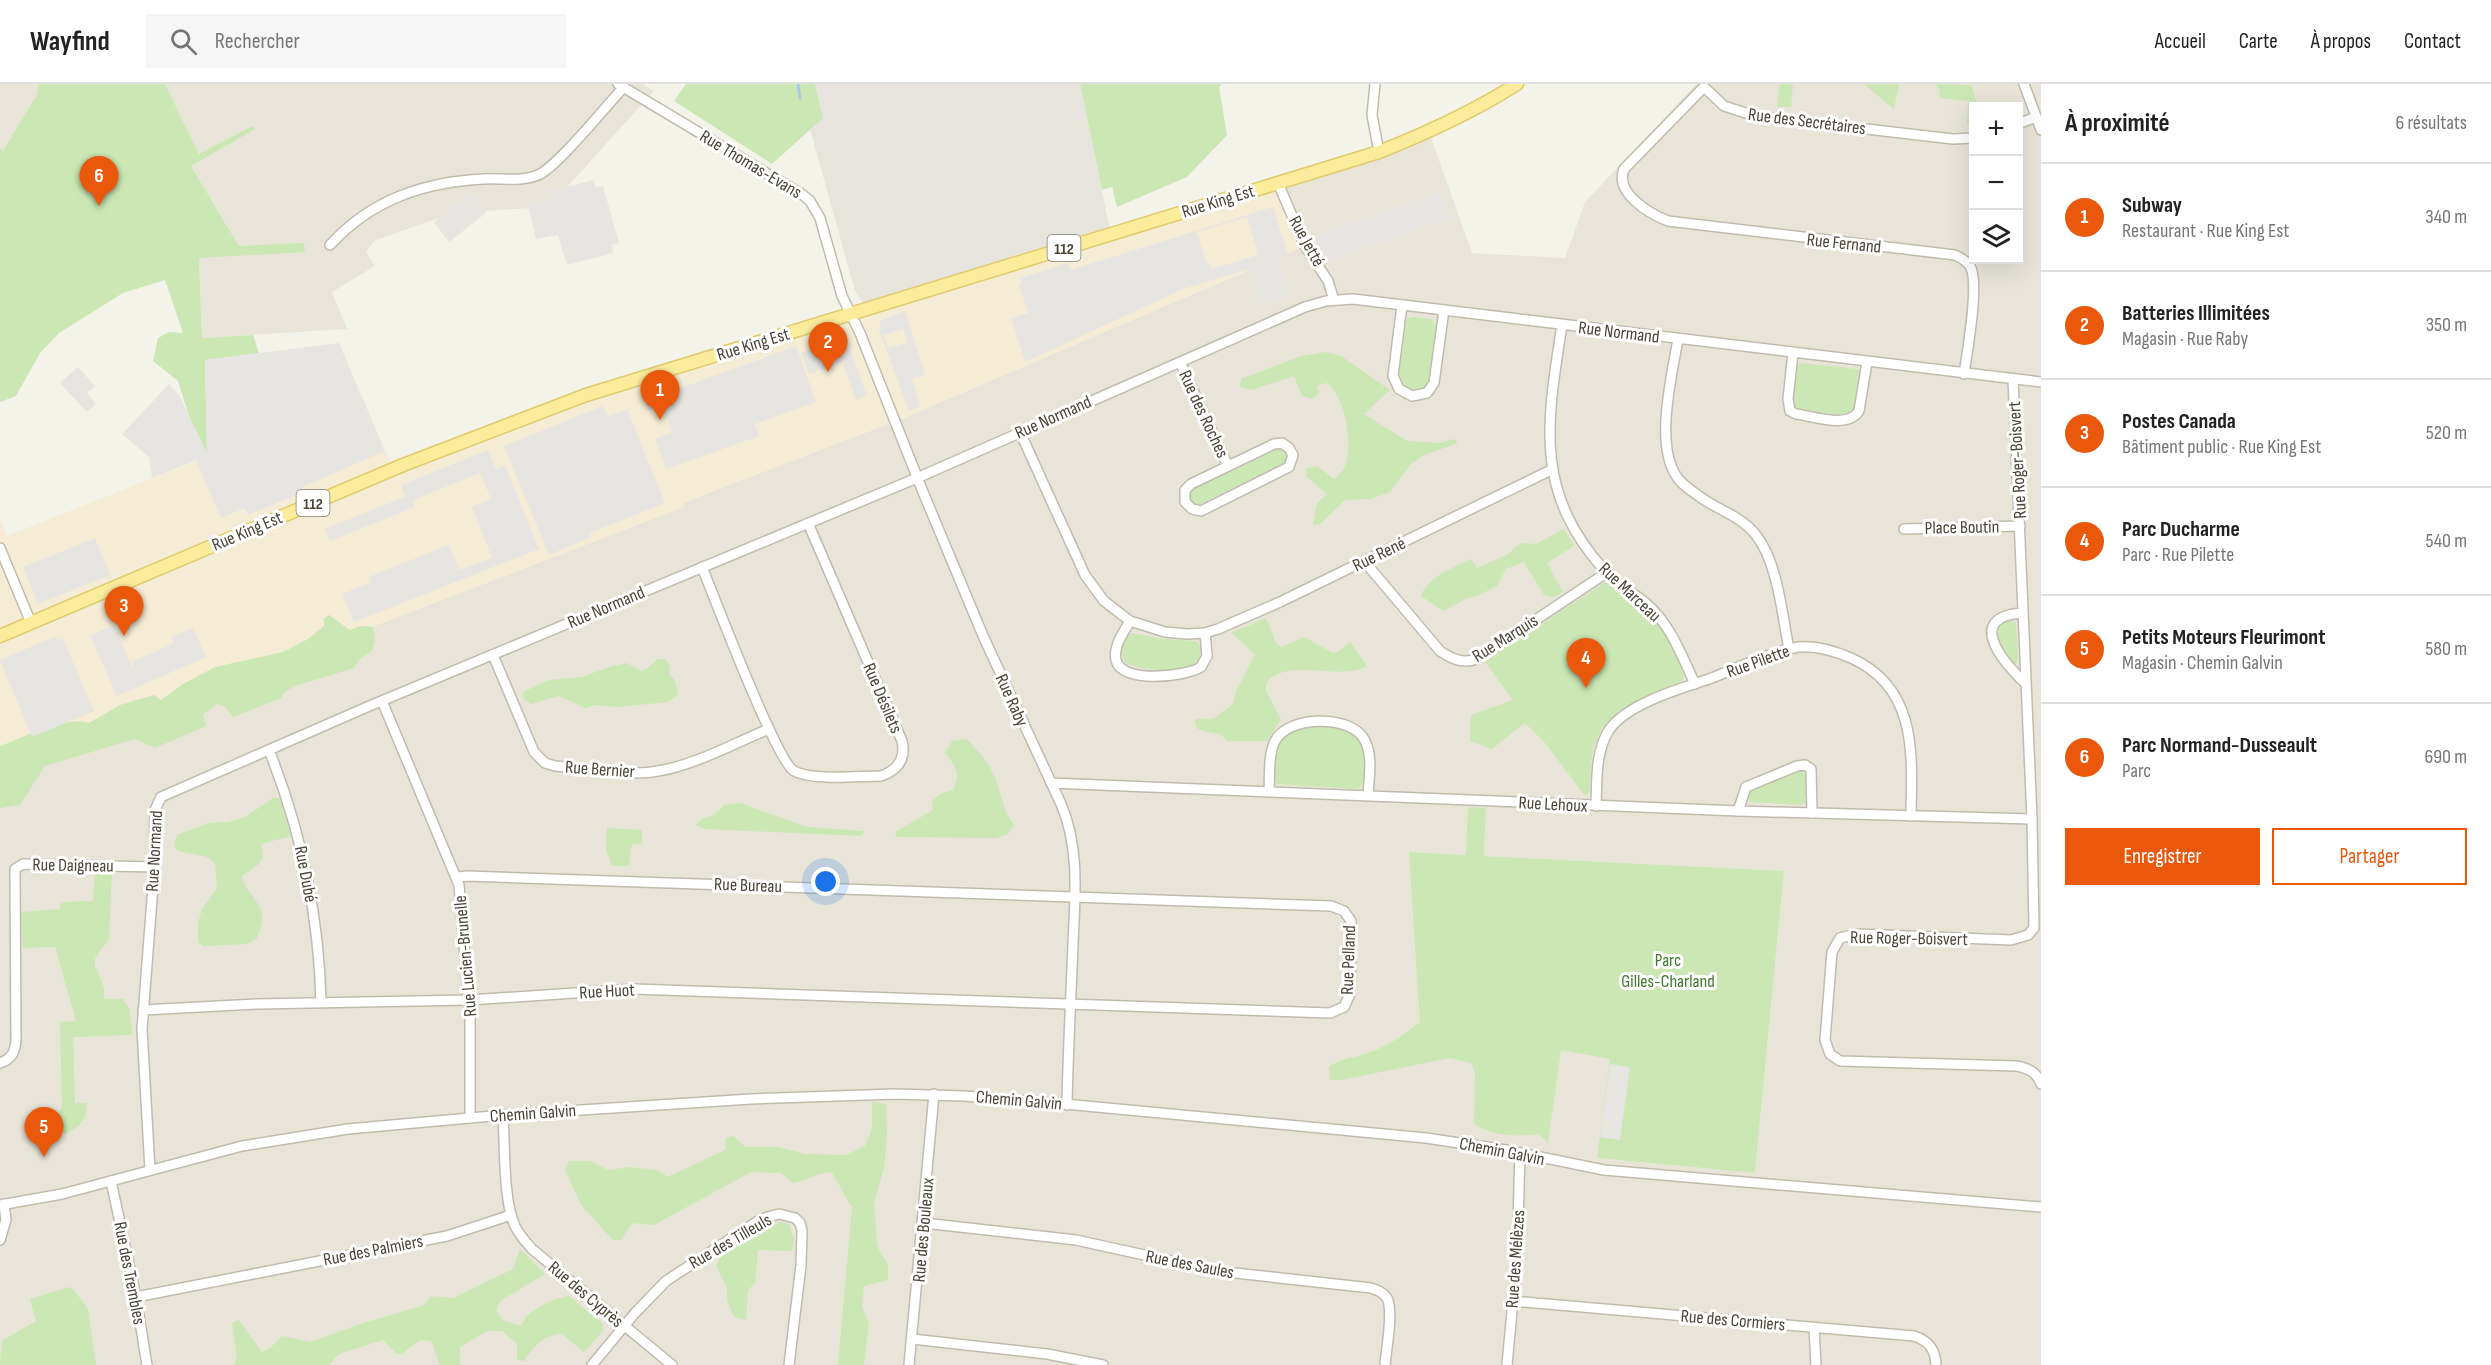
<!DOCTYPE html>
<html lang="fr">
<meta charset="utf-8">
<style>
:root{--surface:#fff;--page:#f6f6f6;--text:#222;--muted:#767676;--line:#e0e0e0;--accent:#ea580c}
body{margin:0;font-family:"Sofia Sans Condensed",sans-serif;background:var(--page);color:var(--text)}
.controls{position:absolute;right:18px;top:18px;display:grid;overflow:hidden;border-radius:0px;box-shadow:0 6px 24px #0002}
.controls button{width:54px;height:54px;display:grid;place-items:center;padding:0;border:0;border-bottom:2px solid var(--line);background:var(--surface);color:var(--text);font:30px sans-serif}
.you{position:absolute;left:826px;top:798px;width:21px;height:21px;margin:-15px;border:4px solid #fff;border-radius:50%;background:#1a73e8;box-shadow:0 0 0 9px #1a73e833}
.badge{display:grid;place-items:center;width:39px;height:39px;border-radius:50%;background:var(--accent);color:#fff;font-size:20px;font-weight:700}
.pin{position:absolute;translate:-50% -50px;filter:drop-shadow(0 2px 3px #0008)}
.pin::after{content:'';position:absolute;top:32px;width:21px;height:18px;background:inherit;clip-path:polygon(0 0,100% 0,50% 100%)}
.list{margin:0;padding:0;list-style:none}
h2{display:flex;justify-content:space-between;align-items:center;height:78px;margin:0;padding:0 24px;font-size:26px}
h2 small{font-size:20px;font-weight:400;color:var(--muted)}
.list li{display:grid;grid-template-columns:39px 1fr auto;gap:18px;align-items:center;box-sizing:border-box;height:108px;padding:0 24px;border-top:2px solid var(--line)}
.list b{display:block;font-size:22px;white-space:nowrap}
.list p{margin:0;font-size:20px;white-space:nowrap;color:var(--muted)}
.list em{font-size:20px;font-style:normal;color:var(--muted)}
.actions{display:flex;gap:12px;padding:18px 24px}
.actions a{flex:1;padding:14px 0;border:2px solid var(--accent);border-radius:0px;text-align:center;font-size:21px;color:var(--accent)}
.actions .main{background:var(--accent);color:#fff}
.icon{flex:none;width:33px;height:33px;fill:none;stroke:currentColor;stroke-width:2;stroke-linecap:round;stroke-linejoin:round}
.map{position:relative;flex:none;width:2041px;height:1281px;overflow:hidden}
header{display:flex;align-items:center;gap:36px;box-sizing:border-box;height:84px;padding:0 30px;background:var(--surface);border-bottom:2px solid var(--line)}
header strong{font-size:28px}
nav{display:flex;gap:33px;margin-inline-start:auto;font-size:21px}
.search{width:420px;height:54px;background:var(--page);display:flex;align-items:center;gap:15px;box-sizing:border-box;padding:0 21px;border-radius:0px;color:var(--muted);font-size:22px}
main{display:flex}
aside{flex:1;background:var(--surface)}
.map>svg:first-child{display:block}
.residential{fill:#e8e5d8;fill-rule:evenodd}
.commercial{fill:#f5ecd6}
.industrial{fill:#e7e4de}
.green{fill:#cae7b4}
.parking{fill:#e6e5e1;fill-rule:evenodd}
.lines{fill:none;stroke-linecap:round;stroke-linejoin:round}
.stream{stroke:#a9c9ee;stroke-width:3}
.minor-casing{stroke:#c0bcad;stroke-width:12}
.major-casing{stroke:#e0cc6c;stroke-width:15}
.minor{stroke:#fff;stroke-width:9}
.major{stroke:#fbec9c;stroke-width:12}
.labels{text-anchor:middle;stroke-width:6;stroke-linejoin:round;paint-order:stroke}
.shield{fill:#fff;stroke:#7f7c74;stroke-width:1.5}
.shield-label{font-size:16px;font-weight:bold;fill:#484438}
.street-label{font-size:18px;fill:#484438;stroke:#fff}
.park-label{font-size:18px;fill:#3f792c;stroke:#fff}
</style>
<header>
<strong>Wayfind</strong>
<div class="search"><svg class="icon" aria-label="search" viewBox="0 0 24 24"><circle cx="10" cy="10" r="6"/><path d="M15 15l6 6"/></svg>Rechercher</div>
<nav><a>Accueil</a><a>Carte</a><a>À propos</a><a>Contact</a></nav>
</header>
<main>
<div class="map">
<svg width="2041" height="1281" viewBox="0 0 2041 1281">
<rect width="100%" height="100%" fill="#f4f3ea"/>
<g class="residential">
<polygon points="0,0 124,0 3,67 0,65"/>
<polygon points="165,0 643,0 654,7 557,114 531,124 453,129 376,156 366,167 375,182 332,208 347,245 202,254 199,174 244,170 191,82 252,42 199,70"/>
<path d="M1696,0h345v1281h-2041v-595l683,-263 -1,-4 224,-86 399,-171 -27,-63 151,-51 43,121 93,5 20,-56zM1974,22h44v154h-44zM1486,724l-2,48 300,15 -29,302 -158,-15 14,-99 -202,-207 57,3z"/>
</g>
<polygon class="commercial" points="1278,99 1305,162 906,333 683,419 684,423 0,686 0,434 7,452 361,311 393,385 471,354"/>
<polygon class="industrial" points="815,0 1080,0 1111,151 868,226 855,207 810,45 823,34"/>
<g class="green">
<polygon points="38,0 165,0 199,70 252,42 255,45 191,82 239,162 304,159 305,168 199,174 202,254 253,251 259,269 205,276 207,371 189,332 178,297 153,277 158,254 169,248 183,249 165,196 123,209 59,249 40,269 16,312 0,318 0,64 3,67 38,9"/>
<polygon points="686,0 815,0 823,34 772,80 674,17"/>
<polygon points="1080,0 1222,0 1219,3 1227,51 1187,93 1117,123 1112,103 1102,106"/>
<polygon points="1780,0 1793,0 1791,23 1777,23"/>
<polygon points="1864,0 1899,0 1894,25"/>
<polygon points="1936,0 1971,1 1978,22 1974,22 1973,39 1967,40 1968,17 1940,14 1939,5"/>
<polygon points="1412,233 1431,235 1436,241 1428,301 1425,305 1415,308 1404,305 1399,293 1406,238 1406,235"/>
<path d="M1326,268l15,4 49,34 -26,24 43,27 32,2 15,-4 4,4 -34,12 -13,9 -21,28 -19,7 -26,1 -25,24 -7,1 4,-22 10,-9 -20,-17 -1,-8 11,-3 17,13c3,-3 8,-7 10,-11 11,-18 1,-73 -17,-85l-11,3 3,6 -6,7 -11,-3 -8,-20 -42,14 -12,-3 1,-8 60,-23z"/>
<polygon points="1800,279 1857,285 1860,289 1856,324 1852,330 1840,331 1796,324 1793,321 1797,285"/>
<path d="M1281,364l6,7 -2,9 -86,41 -9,-3c-2,-7 -2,-10 5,-14l81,-39z"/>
<path d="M1564,445l10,17 -27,17 16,29 -9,5 -10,-2 -20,-33 -18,7 -9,17 -20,10 -9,2 -25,13 -22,-15c6,-19 33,-29 50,-37l6,9 32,-14 6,-7 8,-4 13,1z"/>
<path d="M1607,497l4,1c29,23 52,39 66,76 3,7 7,15 6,22 -35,25 -81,22 -91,75 -2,12 0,25 -3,37l-4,4 -39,-52 -21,-21 -33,26 -22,-8 1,-26 42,-15 -28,-38 2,-2z"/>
<path d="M329,531l21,15 10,-4 13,1 2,12 -3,12 -12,8 -6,9 -59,18 -12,7 -1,5 -49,19 -9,-11 -7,-2 -14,10 3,12 -51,22 -20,-9 -90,27 -25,39 -20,3v-62c28,-9 59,-30 89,-23l31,-18 34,-10 7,5 22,-16 32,-17 68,-15 25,-13 16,-13v-8z"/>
<path d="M1266,534l11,27 5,2 22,-10 29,16 5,-1 12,-10 17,24c-30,16 -79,-10 -101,17v8l15,28 -14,22h-40c-9,-13 -21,-5 -31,-14l-1,-8h18l20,-15 3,-12 19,-38 -24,-21z"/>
<polygon points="2007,536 2016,539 2018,575 2016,580 2012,579 1996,551 1999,540"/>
<path d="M1132,549l31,6 33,2 5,6 -1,12c-17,17 -54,12 -74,4 -7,-9 -3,-23 6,-30z"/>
<polygon points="658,575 665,575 670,581 669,589 675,597 678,611 668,618 618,623 596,621 585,624 559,612 531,620 524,615 523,608 549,596 582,593 612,582 627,579 640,587 645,586"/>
<path d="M1327,641c9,2 19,2 27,8 11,9 17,48 4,56l-82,-5c-3,-8 -1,-15 -1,-23 3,-30 27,-35 52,-36z"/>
<path d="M967,655c12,12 27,31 31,47 6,19 5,22 16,39l-6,9 -12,4 -99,-1 -2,-5 38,-22 -1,-9 10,-8 11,-3c8,-16 3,-24 -8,-37l7,-12z"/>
<polygon points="1799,686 1807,690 1805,719 1801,721 1749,718 1747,710 1751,706"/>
<path d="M273,714h7l11,38 -30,8 2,13 -4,7 -17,12c2,16 22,27 20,44 0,6 -3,12 -5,18l-10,6 -44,2 -5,-4v-19l4,-14 15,-21 -2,-24 -8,-7 -29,-6 -4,-5 3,-11 31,-12 20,-1 17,-5z"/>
<path d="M740,719l67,24 58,4 -4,5 -156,-7 -9,-4c9,-11 18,-6 28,-20z"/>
<path d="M1468,723l18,1 -2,48 300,15 -29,302 -158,-15 13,-99 -49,-9 -13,93 -10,-9c-21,3 -46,2 -64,-10l1,-51 -4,-10 -21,-5 -109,22h-11l-1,-13c16,-11 23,-8 39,-14 20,-7 36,-18 52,-31l-11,-170 57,3z"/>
<polygon points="607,744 642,746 642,760 633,760 631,763 629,782 612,782 606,766"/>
<path d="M112,789l-3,66 -14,19v8l9,22v11h19l7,11 2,25 -59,2 2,66h12c-1,18 -6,23 -22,31l-10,-10 2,-8 5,-9 -2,-85 16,-1 -21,-74 -32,1 -2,-36 39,-3 1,-6 4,-1 28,-1 2,-27z"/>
<path d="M872,1018l14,2 1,30 -3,34 -10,35 3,40 2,7 9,14v16l-24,6 -2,21 7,17 -5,41h-26l14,-157 -20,-36c-15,0 -25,9 -39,11l-12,-10 -30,-1 -97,53 -22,-2 -11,17h-8l-32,-35 -16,-36 4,-8h21l18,9 21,-3 29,3 10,7 57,-27 1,-12 7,-2 13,11h32l27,7 41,1 19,-9 7,-17z"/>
<polygon points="780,1138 789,1140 794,1155 792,1167 758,1166 755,1199 748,1206 746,1236 734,1233 727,1217 727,1204 716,1181 722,1171"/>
<path d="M520,1165l25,25 -45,27 -4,9 6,10 19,6c5,-16 33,-28 48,-30l34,28v7l-19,21 -22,-18c-19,1 -28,12 -38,27l-7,-1v-16l-15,-13h-15l-27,16v18h-20l-9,-24 -11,-1 -18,14h-5l-14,-14 -44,14 -10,11h-95l3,-7 -5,-35 7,-3 23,32 8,-4 12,-12 29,6 52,-19 62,-18 6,-9 22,2 60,-29z"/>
<polygon points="69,1203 73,1205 88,1225 96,1281 0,1281 2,1257 36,1237 30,1215"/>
</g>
<g class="parking">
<polygon points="593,96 596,103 603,102 619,159 612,161 613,169 567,181 558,151 536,155 528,121 549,116 548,108"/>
<polygon points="1440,108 1450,134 1325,178 1316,151"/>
<polygon points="470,110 486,129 449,158 434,138"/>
<path d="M1273,123l15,47 -10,4 12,39 -29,9 -12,-37 -66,20 -158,73 -14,-44 17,-5 -9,-28 3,-1 -2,-6 48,-15 3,7zM1247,133l11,38 -46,14 -3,-7h-3l-9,-30z"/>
<path d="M905,227l20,64 -13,4 8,28 -11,4 -30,-81 2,-10zM904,245l3,14 -19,5 -4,-13z"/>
<polygon points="846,253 867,312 856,316 842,278 809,290 801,269"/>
<polygon points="339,259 385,367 302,403 303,408 248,431 244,424 221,434 196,376 152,394 149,373 122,350 169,300 179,311 207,369 205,276"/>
<polygon points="796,262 816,318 755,340 759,352 666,385 655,355 672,348 663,322 648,326 645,317"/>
<polygon points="78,283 95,302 87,309 96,320 87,328 60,299"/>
<polygon points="603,322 608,333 627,325 665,419 590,449 591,453 549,471 504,362"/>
<polygon points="488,366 496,385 505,381 539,465 354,538 342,510 371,498 369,493 449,461 459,486 492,474 472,423 491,415 480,389 413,416 415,423 330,457 325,445 405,413 401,401"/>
<polygon points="95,454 110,491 38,520 23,483"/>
<polygon points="114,541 136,592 132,578 174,559 172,553 193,544 206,573 117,612 90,552"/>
<polygon points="56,552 58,556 63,555 94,627 32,653 0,576"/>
<polygon points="1610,980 1630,983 1620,1056 1600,1053"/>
</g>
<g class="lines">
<polyline class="stream" points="798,0 800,14"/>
<g class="minor-casing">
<g id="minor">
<path d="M618,0l185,111 7,6 10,17 22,78 18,37 63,159 61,146 77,166c19,44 14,92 12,140 -2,53 -5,107 -6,161"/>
<polyline points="1375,0 1372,31 1379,68"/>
<polyline points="2024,0 2041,46"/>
<polyline points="2018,40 2036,33"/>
<polyline points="1278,99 1305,162 1328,197 1334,216"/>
<path d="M330,161c41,-45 93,-63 154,-66 17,-1 38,3 54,-4 19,-8 68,-69 86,-88"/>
<polyline points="1402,221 1393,292 1399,305 1412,312 1427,309 1434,299 1444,226"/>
<path d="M1562,241c-15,97 -29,166 43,246 12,14 30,22 43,34 23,21 34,51 47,79"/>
<path d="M1678,255c-6,37 -26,113 3,143 6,6 15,12 22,17 18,12 39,18 53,36 22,28 26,80 33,114"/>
<path d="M1793,269l-5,46 2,12 6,3c18,2 51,15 63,-3l8,-49"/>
<polyline points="1180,278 1228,382"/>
<path d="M1964,290c3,-22 16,-92 6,-108 -3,-5 -9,-8 -15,-11l-287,-34c-18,-7 -54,-28 -44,-52l80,-82 20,19 31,10 198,23 21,-1"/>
<path d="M2013,295l19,440 2,109 -6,7 -17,5 -154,-6 -17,4 -8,14 -7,88 5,14 10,7 176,5c12,2 21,6 25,18"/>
<polyline points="1020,348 1085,491 1104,517 1130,537 1165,548 1187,550 1205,549 1218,545 1280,518 1551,386"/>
<polygon points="1282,359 1289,364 1293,371 1289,383 1201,427 1192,425 1185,418 1185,406 1191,400 1274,360"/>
<polyline points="1904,445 2020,442"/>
<polyline points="0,464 31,539"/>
<path d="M1364,477l76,90c12,8 22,13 37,8l129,-86"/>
<path d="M702,483c12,30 75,195 92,204 20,10 64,5 87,5 17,-6 25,-17 21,-35l-94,-218"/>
<path d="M2022,529c-57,4 -20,48 3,70"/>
<path d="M1130,537c-6,11 -17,25 -14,39 5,24 69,17 85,7l6,-11 -2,-23"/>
<path d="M493,571l41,97 11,11 10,3c30,2 68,10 97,6 40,-5 80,-28 117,-43"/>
<polyline points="382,617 459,801 470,932 470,1034"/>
<path d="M269,666c32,81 50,165 52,252"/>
<polyline points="1051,699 1738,727 2032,735"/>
<path d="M1269,708c1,-16 -1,-37 6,-51 13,-25 71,-26 87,-5 12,16 7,40 6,59"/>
<path d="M1596,722c1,-25 -1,-54 13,-76 18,-26 70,-41 100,-51 24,-9 66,-29 90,-32 18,-2 36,4 52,11 67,30 61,97 60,158"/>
<polyline points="1738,727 1746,703 1797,682 1805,681 1811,685 1812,729"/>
<polyline points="143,926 257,920 469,916 634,905 1330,929 1344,923 1350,910 1351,837 1344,827 1331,822 468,792 457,793"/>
<path d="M0,979c12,-4 15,-11 16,-23l-1,-171 8,-5 131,3"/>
<path d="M503,1031c2,29 0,86 12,111 4,9 11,16 17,23l140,116"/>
<polyline points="150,1086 142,945 154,789 155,726 161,713 367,623 917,394 1305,223 1326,217 1353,215 2041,298"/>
<polyline points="111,1097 136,1213 147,1281"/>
<polyline points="0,1121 62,1110 242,1062 348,1045 503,1031 751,1015 895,1010 964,1012 1054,1019 1426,1054 1506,1066 1604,1086 2041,1123"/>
<path d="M924,1139l152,17 141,31 154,17c6,2 12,4 16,10 7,13 -1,52 -2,67"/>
<polyline points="0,1156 6,1136 4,1120"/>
<polyline points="136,1213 447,1152 511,1131"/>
<path d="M1512,1217l402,35c15,5 21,13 22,29"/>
<polyline points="1814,1244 1816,1281"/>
<polyline points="912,1255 1047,1270 1103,1281"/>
<polyline points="592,1281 635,1229 666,1197 761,1135 779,1130 795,1134 800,1139 802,1147 801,1181 789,1281"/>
<polyline points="909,1281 934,1010"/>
<polyline points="1507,1281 1517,1174 1520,1069"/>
</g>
</g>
<g class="major-casing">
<path id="major" d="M0,552l403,-171 183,-70 793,-243c48,-19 94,-40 138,-68"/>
</g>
<use href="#minor" class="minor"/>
<use href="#major" class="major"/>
</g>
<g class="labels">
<g class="shield">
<rect x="1047.5" y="151" width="33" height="26" rx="4.5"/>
<rect x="296.5" y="406" width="33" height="26" rx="4.5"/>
</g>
<g class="shield-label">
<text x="1064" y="170">112</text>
<text x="313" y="425">112</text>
</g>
<g class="street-label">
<text transform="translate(1807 37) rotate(7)" y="6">Rue des Secrétaires</text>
<text transform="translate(751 80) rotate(31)" y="6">Rue Thomas-Evans</text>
<text transform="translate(1218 117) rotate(-17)" y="6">Rue King Est</text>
<text transform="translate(1307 157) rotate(61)" y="6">Rue Jetté</text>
<text transform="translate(1844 159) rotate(6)" y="6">Rue Fernand</text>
<text transform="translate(1619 248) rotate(7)" y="6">Rue Normand</text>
<text transform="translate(753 260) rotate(-17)" y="6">Rue King Est</text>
<text transform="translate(1204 330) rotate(65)" y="6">Rue des Roches</text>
<text transform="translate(1053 333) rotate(-24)" y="6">Rue Normand</text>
<text transform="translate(2017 376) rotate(-93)" y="6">Rue Roger-Boisvert</text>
<text transform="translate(1962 443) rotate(-1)" y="6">Place Boutin</text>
<text transform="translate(247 447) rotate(-23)" y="6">Rue King Est</text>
<text transform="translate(1379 470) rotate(-26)" y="6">Rue René</text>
<text transform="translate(1630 508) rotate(43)" y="6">Rue Marceau</text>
<text transform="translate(606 523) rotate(-23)" y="6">Rue Normand</text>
<text transform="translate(1505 554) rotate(-32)" y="6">Rue Marquis</text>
<text transform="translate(1758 577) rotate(-20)" y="6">Rue Pilette</text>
<text transform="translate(883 614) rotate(67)" y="6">Rue Désilets</text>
<text transform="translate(1012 616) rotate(66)" y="6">Rue Raby</text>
<text transform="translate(600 685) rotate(4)" y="6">Rue Bernier</text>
<text transform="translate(1553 720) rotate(3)" y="6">Rue Lehoux</text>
<text transform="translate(154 767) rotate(-87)" y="6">Rue Normand</text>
<text transform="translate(73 781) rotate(1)" y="6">Rue Daigneau</text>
<text transform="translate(306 790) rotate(79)" y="6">Rue Dubé</text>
<text transform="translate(748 801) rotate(2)" y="6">Rue Bureau</text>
<text transform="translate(1909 854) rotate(1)" y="6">Rue Roger-Boisvert</text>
<text transform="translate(465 872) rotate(-95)" y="6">Rue Lucien-Brunelle</text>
<text transform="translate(1348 876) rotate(-88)" y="6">Rue Pelland</text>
<text transform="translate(607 907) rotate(-3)" y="6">Rue Huot</text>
<text transform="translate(1019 1016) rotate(5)" y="6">Chemin Galvin</text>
<text transform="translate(533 1029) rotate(-4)" y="6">Chemin Galvin</text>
<text transform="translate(1502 1067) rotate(11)" y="6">Chemin Galvin</text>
<text transform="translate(923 1146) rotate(-85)" y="6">Rue des Bouleaux</text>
<text transform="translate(730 1157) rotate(-30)" y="6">Rue des Tilleuls</text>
<text transform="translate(373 1166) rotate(-11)" y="6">Rue des Palmiers</text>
<text transform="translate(1515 1175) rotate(-86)" y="6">Rue des Mélèzes</text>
<text transform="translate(1190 1180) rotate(11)" y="6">Rue des Saules</text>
<text transform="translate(130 1189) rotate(79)" y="6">Rue des Trembles</text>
<text transform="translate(586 1210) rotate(40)" y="6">Rue des Cyprès</text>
<text transform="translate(1733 1236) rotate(5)" y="6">Rue des Cormiers</text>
</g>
<g class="park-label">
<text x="1668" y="882">Parc<tspan x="1668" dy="21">Gilles-Charland</tspan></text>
</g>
</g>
</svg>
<div class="controls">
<button>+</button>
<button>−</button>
<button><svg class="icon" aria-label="layers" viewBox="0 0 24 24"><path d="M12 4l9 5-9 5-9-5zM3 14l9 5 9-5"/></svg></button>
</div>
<div class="you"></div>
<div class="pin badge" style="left:660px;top:336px">1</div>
<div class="pin badge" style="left:828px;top:288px">2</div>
<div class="pin badge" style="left:124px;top:552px">3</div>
<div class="pin badge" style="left:1586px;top:604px">4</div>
<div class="pin badge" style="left:44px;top:1073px">5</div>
<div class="pin badge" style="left:99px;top:122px">6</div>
</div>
<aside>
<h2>À proximité<small>6 résultats</small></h2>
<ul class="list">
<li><span class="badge">1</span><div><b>Subway</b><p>Restaurant · Rue King Est</p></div><em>340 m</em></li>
<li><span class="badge">2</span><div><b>Batteries Illimitées</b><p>Magasin · Rue Raby</p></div><em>350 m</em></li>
<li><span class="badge">3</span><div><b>Postes Canada</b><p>Bâtiment public · Rue King Est</p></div><em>520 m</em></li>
<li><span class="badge">4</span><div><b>Parc Ducharme</b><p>Parc · Rue Pilette</p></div><em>540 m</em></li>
<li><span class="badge">5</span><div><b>Petits Moteurs Fleurimont</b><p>Magasin · Chemin Galvin</p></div><em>580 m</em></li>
<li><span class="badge">6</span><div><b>Parc Normand-Dusseault</b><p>Parc</p></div><em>690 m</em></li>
</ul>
<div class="actions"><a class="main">Enregistrer</a><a>Partager</a></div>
</aside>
</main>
